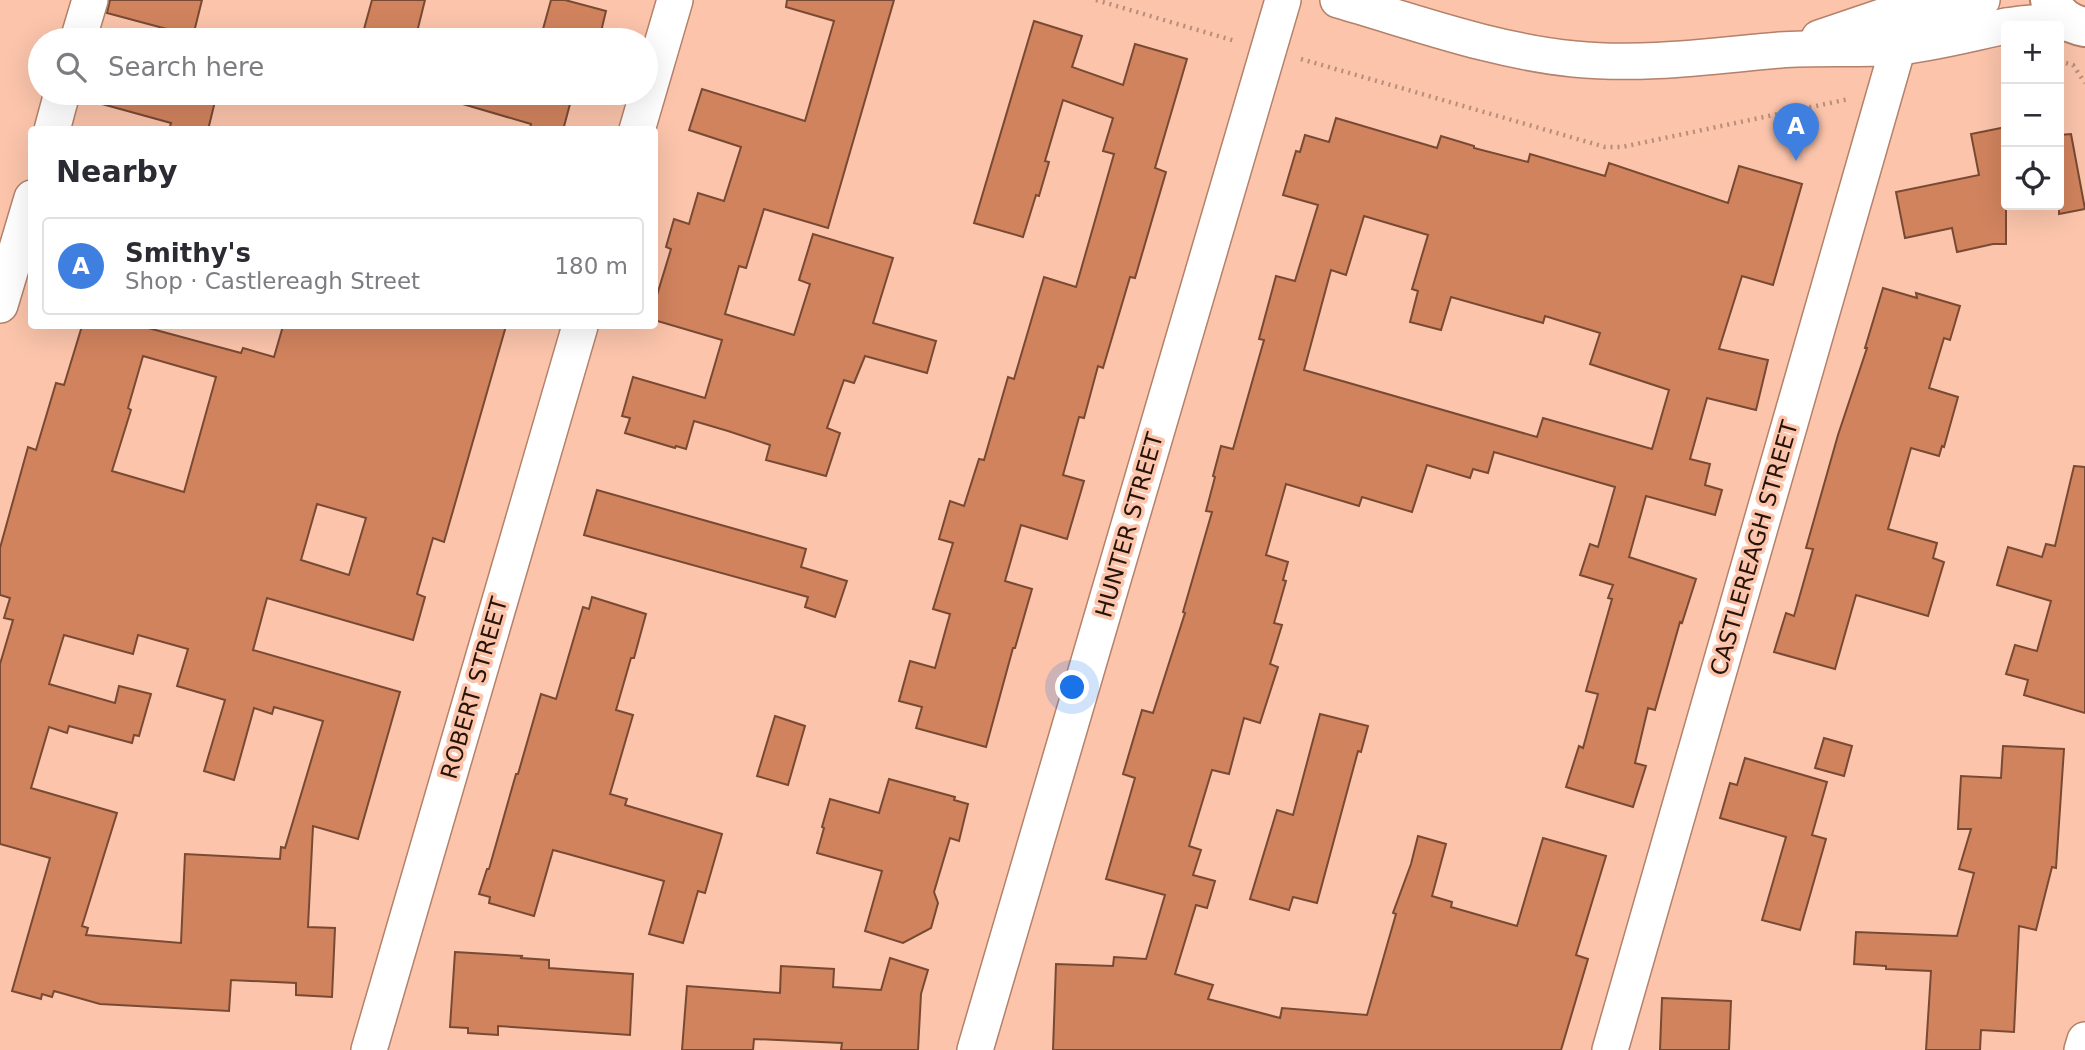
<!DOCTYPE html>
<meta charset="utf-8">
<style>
:root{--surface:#fff;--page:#f2f2f3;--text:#2b2b33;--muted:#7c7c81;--line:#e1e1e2;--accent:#0b8043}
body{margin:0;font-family:"DejaVu Sans",sans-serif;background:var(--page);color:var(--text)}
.controls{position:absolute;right:21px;top:21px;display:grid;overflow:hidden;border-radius:7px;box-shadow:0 7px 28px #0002}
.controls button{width:63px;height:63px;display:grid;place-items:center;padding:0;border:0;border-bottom:2px solid var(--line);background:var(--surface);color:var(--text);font:35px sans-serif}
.you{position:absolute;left:1073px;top:688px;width:24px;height:24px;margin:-18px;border:5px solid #fff;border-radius:50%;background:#1a73e8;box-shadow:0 0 0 10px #1a73e833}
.badge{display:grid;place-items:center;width:46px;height:46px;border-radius:50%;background:var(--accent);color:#fff;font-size:23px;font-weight:700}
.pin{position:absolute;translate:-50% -58px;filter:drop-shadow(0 2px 4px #0008)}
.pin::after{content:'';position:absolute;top:37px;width:24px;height:21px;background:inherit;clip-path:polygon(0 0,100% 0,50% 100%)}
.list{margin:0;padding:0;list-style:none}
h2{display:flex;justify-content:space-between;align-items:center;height:91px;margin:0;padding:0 28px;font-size:30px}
h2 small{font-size:23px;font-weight:400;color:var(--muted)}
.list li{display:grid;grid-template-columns:46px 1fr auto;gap:21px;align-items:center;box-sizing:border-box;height:98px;margin:0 14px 14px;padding:0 14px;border:2px solid var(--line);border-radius:7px}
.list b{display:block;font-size:26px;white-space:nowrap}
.list p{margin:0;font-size:23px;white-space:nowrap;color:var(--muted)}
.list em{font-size:23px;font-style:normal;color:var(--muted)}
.icon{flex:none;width:38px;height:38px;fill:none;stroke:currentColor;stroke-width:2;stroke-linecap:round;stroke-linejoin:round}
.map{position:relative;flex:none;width:2085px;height:1050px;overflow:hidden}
.search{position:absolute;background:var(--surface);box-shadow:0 7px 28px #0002;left:28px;top:28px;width:630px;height:77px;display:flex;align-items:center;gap:18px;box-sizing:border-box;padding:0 24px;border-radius:38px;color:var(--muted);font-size:26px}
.panel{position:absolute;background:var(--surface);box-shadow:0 7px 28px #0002;left:28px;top:126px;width:630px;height:203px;border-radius:7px}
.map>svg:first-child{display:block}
.building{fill:#d1835e;stroke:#784a34;stroke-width:2;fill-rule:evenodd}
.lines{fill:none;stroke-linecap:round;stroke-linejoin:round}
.minor-casing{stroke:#b4816a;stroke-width:38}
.tertiary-casing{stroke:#b4816a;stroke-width:42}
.path{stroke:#b98d79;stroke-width:4.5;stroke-dasharray:2 5;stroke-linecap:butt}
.minor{stroke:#fff;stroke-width:35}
.tertiary{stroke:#fff;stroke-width:38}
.labels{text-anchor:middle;stroke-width:7;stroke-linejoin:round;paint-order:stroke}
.street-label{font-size:23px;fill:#251209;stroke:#fbc4ab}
</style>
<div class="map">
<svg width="2085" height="1050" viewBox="0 0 2085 1050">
<rect width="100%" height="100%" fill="#fbc4ab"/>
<g class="building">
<polygon points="110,0 202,0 193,36 107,13"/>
<polygon points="372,0 425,0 415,40 361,40"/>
<polygon points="551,0 565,0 606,11 599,40 540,40"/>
<polygon points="787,0 894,0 828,228 764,209 746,268 739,266 725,314 794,335 810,284 799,280 813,234 893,258 873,323 936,341 927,373 865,356 854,383 844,380 827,428 840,433 826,476 766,460 770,445 728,431 694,421 686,449 676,446 675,448 625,433 630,418 622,416 633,377 705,398 722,340 654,320 654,305 671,249 666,247 674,219 689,224 698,193 724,201 741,147 689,130 702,89 805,121 834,21 786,7"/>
<polygon points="1034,21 1082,36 1072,67 1123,85 1135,44 1187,59 1155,168 1166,172 1135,278 1130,277 1103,368 1098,366 1084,418 1079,417 1063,475 1084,481 1067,539 1021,525 1005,581 1032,589 1015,648 1013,648 986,747 916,728 922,707 899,701 910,661 935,668 950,614 933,609 953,543 939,539 950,501 964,506 979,459 984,460 1008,377 1014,379 1044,277 1076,287 1114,154 1103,151 1113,118 1063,100 1045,161 1049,162 1039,196 1036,195 1023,237 974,223"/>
<polygon points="92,93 217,93 208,130 169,130 171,123 91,101"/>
<polygon points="450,93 573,93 563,130 530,130 531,124 449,100"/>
<path d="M1336,118l101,30 4,-12 33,10v2l54,14 2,-8 75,22 4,-13 119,40 11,-37 63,18 -29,101 -31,-9 -23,73 49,11 -12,50 -49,-12 -17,61 20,5 -5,21 17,5 -7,25 -69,-19 -17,61 67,22 -14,44 -2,-1 -25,88 -7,-2 -13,55 11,3 -13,41 -67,-20 13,-41 4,2 15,-54 -12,-3 26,-92 -4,-1 5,-13 -33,-10 10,-31 8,3 17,-60 -121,-35 -6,21 -15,-4 -3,9 -43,-13 -15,47 -50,-15 -3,9 -73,-22 -20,71 22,7 -5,18 3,1 -12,42 8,2 -12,39 8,3 -18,56 -16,-5 -15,56 -17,-4 -23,76 12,4 -8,25 22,6 -8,27 -11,-3 -21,69 38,11 -5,14 72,19 2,-10 85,7 29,-101 -3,-1 18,-49 7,-28 28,8 -14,52 20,6 -1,5 66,19 26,-88 63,18 -30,99 12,4 -27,91h-508l3,-86 57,2 1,-9 32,2 19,-64 -59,-16 29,-101 -12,-4 19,-64 11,3 32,-100 -2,-1 29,-100 -6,-1 9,-34 -2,-1 8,-30 12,3 31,-109 -5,-1 17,-63 19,5 23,-76 -35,-10 13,-44 4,1 5,-17 24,7zM1364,216l64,19 -16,54 6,2 -8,31 31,8 10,-33 92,26 2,-7 55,17 -10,31 79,26 -17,59 -109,-31 -6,19 -233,-67 27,-100 15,5z"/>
<polygon points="2006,127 2006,244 1993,244 1957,252 1952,228 1905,238 1896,192 1979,175 1971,134"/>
<polygon points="2071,134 2085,209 2059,214 2059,135"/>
<polygon points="1883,288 1917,298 1916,293 1960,306 1950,340 1944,338 1929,388 1958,397 1944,447 1942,446 1939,456 1911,448 1888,529 1937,543 1933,558 1944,562 1928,616 1856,595 1835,669 1774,652 1786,613 1794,616 1813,549 1806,548 1838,435 1867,348 1865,348"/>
<path d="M82,326h59l100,27 2,-5 31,9 9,-31h223l-62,216 -11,-4 -16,56 8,3 -12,43 -146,-42 -14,52 147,42 -42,147 -45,-13 -5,101 27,1 -3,69 -36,-2v-12l-65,-3 -2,31 -129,-7 -46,-13 -2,6 -10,-3 -1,5 -29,-8 38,-133 -50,-14v-180l13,-44 -9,-2 6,-20 -10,-3v-47l28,-101 8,3 20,-67 8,2zM143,356l73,21 -32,115 -72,-21 19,-61 -3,-2zM317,504l49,14 -17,57 -48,-15zM64,635l69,19 5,-19 50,14 -11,37 48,14 -21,71 30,9 20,-72 18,6 2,-7 49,14 -38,127 -4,-1 -1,12 -95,-5 -4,89 -95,-8 2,-7 -6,-2 35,-113 -86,-25 18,-61 18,6 2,-7 63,17 2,-8 5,1 12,-42 -32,-8 -4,17 -66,-19z"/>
<polygon points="2074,466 2085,467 2085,713 2024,695 2028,680 2006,674 2015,645 2037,651 2051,601 1997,585 2008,547 2042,557 2046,544 2055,546"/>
<polygon points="597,490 806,549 801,567 847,581 835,617 805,607 808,597 584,535"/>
<polygon points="592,597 646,614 634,658 631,658 616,710 633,715 610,794 627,799 625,805 722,834 705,893 698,891 683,943 649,934 664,881 568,854 553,850 534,916 489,903 490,897 479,894 487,869 489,869 516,774 518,774 541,694 556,699 583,607 589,609"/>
<polygon points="1320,714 1368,726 1361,752 1358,751 1317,903 1293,897 1289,910 1250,899 1277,810 1293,815"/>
<polygon points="775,716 805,726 788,785 757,776"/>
<polygon points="1824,738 1852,746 1844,776 1815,768"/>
<polygon points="2003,746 2064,749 2056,868 2052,867 2036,930 2019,926 2014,1032 1981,1030 1980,1050 1926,1050 1931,971 1886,969 1886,966 1854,964 1856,932 1957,936 1974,873 1959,869 1971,829 1958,829 1961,776 2001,778"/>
<polygon points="1745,758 1827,782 1812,835 1826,839 1800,930 1762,920 1786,837 1720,818 1730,783 1737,785"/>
<polygon points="889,779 955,797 954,800 968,804 959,841 950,838 934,892 938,903 931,928 903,943 865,931 882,871 817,853 824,828 822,827 830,799 879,813"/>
<polygon points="455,952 522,956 521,958 549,960 549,968 633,974 630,1035 498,1026 498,1035 468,1033 468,1028 450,1027"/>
<polygon points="890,958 928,970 921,994 918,1050 841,1050 842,1043 754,1039 753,1050 682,1050 687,986 780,993 781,966 834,969 833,987 881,990"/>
<polygon points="1662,998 1731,1001 1729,1050 1660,1050"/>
</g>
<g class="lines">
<g class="minor-casing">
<g id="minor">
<path d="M1338,0c77,22 155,51 236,59 69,7 137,-3 206,-9 39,-3 78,0 117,-3 34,-3 75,-14 109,-21"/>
<path d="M2007,26c23,-4 43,-5 66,-2"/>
<polyline points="1819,38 1881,17 1953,8 1982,0"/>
<polyline points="78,40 90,0"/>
<polyline points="52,130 62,93"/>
<polyline points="637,130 675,0"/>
<polyline points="0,305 32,198"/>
<polyline points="369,1050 580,326"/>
<polyline points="975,1050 1283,0"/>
<polyline points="1610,1050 1898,47"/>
<polyline points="2082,1050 2085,1040"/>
</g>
</g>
<g class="tertiary-casing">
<path id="tertiary" d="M2050,0c7,15 18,24 35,27"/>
</g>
<g class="path">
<polyline points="1096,0 1235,41"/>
<polyline points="1301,59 1605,147 1622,147 1849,99"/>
<polyline points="2066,63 2073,65 2085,83"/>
</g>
<use href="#minor" class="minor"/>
<use href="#tertiary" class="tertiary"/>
</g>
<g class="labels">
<g class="street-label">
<text transform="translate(1129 525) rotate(-74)" y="8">HUNTER STREET</text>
<text transform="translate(1754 548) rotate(-74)" y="8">CASTLEREAGH STREET</text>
<text transform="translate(474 688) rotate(-74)" y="8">ROBERT STREET</text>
</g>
</g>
</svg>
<div class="controls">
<button>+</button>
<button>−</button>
<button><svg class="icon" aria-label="locate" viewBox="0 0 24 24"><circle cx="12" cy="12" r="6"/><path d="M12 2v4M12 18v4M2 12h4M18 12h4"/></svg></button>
</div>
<div class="you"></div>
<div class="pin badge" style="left:1796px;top:161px;background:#3f7fe0">A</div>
<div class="search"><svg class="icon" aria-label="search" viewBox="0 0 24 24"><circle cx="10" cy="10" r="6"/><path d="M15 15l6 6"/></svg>Search here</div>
<section class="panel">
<h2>Nearby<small></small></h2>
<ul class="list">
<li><span class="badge" style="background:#3f7fe0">A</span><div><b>Smithy's</b><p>Shop · Castlereagh Street</p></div><em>180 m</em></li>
</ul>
</section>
</div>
